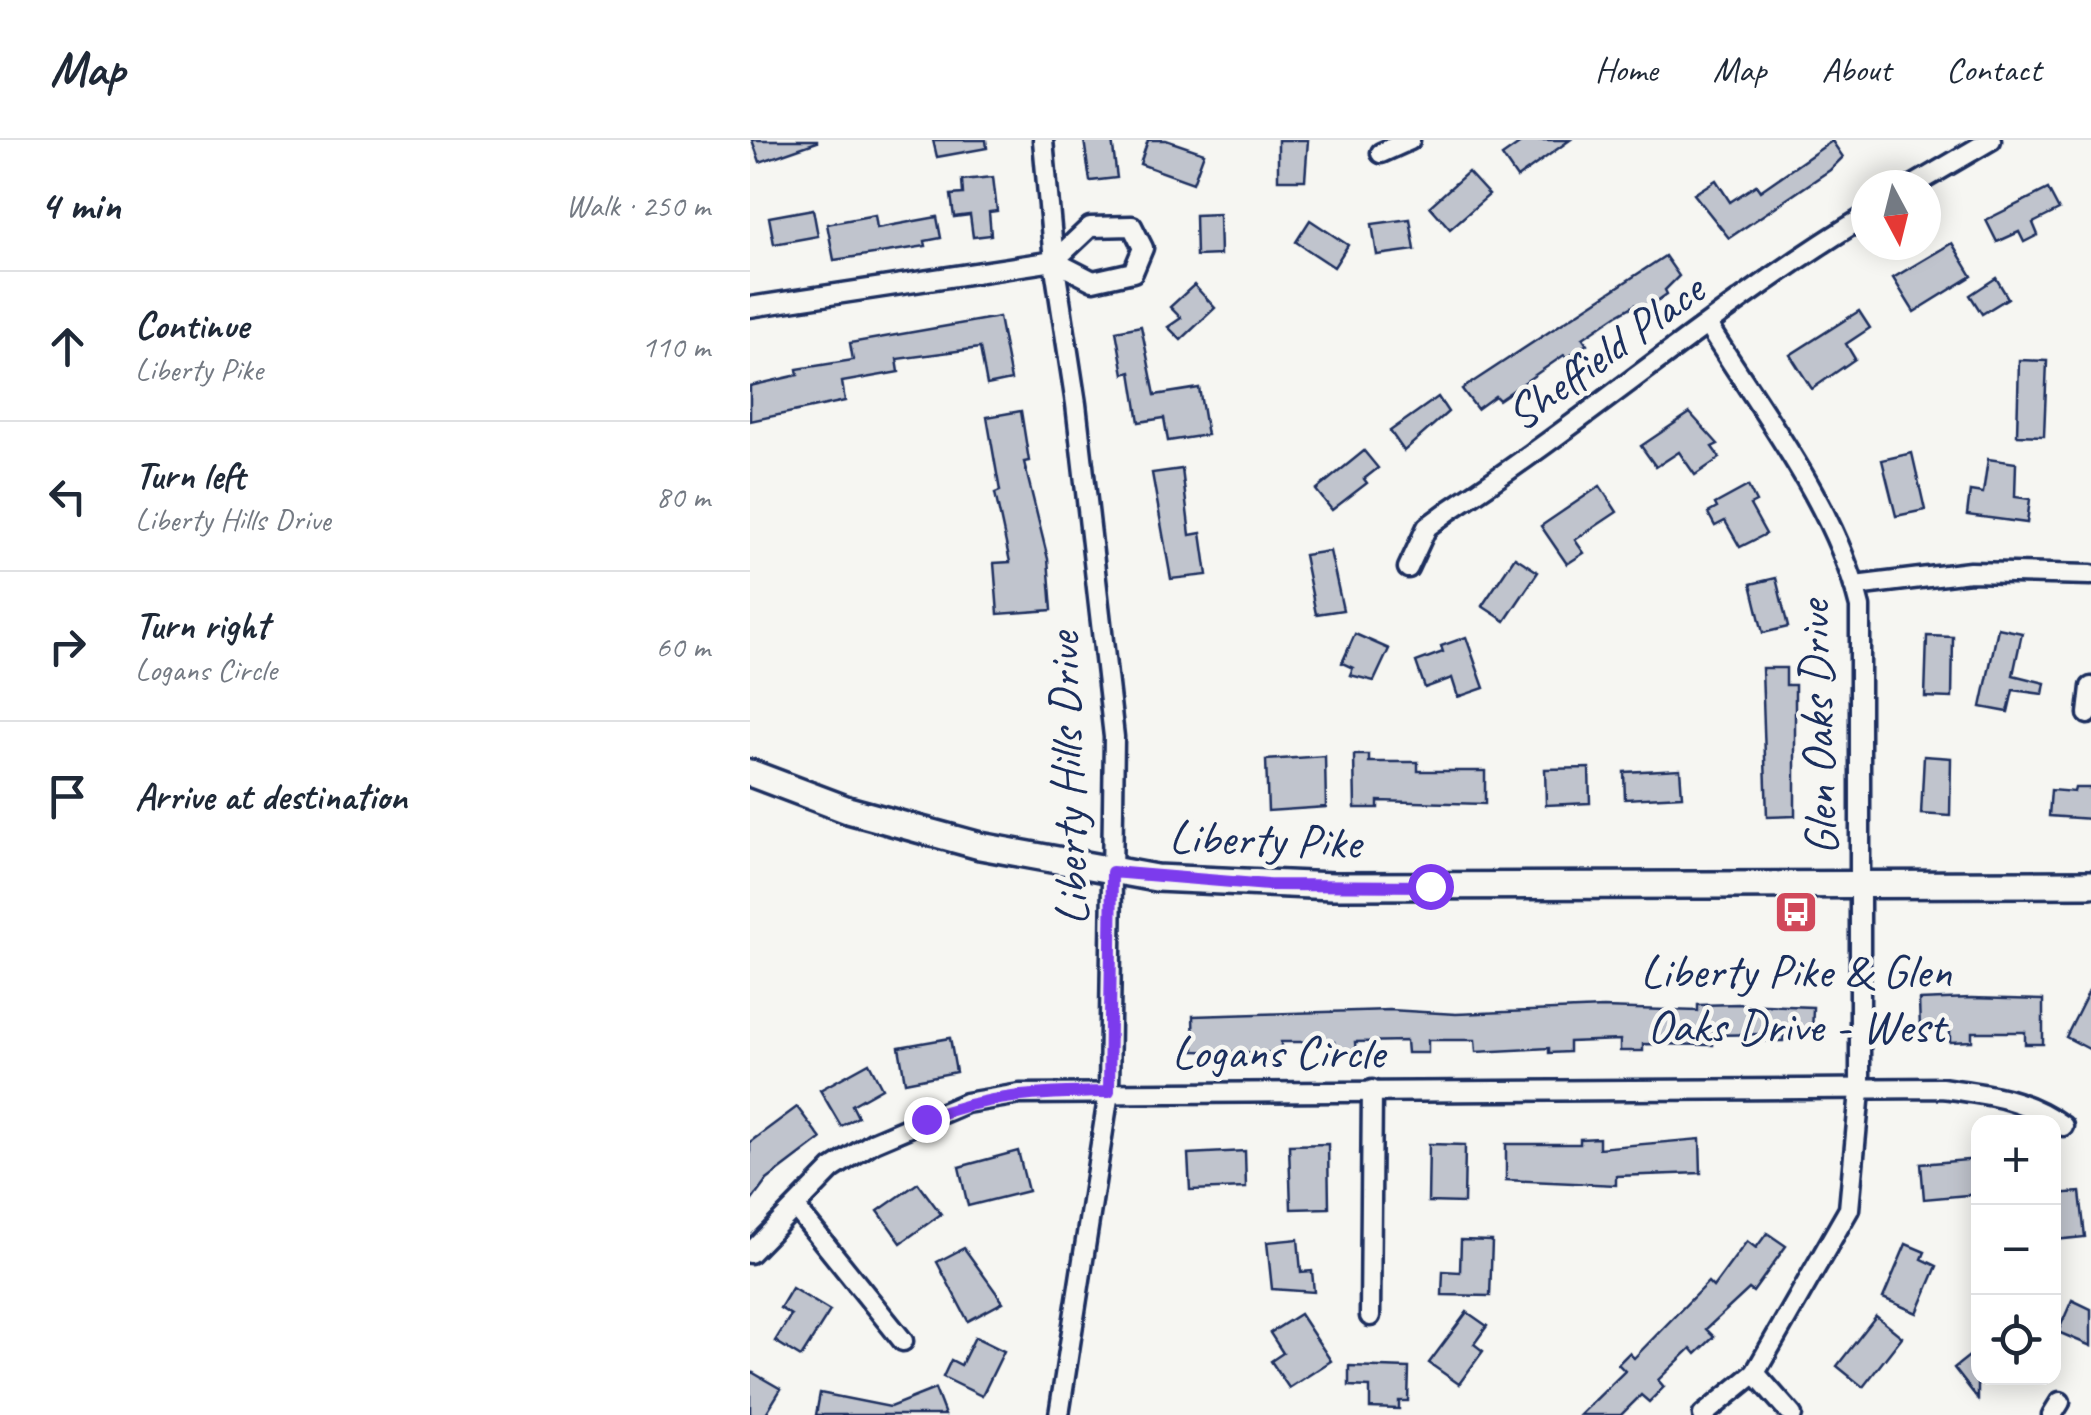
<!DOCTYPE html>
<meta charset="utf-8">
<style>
:root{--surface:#fff;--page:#f6f6f7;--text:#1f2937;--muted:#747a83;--line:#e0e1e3}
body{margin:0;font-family:Caveat,sans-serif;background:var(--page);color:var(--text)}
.controls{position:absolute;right:30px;bottom:30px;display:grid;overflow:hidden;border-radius:20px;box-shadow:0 5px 25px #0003}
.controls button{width:90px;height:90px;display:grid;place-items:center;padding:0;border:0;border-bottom:2px solid var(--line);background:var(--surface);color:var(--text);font:50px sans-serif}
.compass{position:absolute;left:1101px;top:30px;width:90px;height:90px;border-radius:50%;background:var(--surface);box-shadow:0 5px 25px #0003;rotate:173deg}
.stop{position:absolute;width:30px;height:30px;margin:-22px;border:8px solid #7c3aed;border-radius:50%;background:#fff}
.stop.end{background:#7c3aed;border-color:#fff;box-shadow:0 2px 10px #0008}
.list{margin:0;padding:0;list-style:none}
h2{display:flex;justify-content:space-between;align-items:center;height:130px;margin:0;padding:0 40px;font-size:42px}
h2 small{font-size:32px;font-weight:400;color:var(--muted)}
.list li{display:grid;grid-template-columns:65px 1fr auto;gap:30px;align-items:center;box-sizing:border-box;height:150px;padding:0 40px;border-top:2px solid var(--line)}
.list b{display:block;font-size:38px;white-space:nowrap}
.list p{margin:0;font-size:32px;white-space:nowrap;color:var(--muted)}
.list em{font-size:32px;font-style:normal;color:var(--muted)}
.icon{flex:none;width:55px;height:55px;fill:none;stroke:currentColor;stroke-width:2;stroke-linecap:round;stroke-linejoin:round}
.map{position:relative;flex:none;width:1341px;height:1275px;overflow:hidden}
header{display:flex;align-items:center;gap:60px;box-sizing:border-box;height:140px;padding:0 50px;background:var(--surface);border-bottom:2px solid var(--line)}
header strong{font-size:48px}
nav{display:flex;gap:55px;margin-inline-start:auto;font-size:35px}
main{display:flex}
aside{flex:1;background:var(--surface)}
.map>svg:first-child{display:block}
.building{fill:#c0c4cd;stroke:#1b2f5e;stroke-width:2.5}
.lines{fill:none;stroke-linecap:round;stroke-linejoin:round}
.street-casing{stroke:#1b2f5e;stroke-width:25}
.secondary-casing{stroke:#1b2f5e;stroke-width:32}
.street{stroke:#f6f6f2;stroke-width:18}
.secondary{stroke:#f6f6f2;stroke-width:25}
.route{stroke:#7c3aed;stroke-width:12}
.labels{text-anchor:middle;stroke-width:9;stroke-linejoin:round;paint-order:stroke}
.street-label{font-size:48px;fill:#1b2f5e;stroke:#f6f6f2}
.poi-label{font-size:48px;fill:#1b2f5e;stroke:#f6f6f2}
</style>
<header>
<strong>Map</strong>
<nav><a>Home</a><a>Map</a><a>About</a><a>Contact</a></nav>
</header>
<main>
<aside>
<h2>4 min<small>Walk · 250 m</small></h2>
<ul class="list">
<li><svg class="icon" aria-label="ahead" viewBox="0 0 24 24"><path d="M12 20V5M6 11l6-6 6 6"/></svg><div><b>Continue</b><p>Liberty Pike</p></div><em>110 m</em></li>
<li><svg class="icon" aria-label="left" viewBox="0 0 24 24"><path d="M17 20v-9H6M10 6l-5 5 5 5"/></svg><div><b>Turn left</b><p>Liberty Hills Drive</p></div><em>80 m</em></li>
<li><svg class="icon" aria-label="right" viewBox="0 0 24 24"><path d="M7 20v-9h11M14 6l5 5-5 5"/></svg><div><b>Turn right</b><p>Logans Circle</p></div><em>60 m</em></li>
<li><svg class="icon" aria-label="arrive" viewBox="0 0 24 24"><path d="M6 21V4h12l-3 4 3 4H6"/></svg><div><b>Arrive at destination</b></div></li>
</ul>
</aside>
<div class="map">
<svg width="1341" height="1275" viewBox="0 0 1341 1275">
<rect width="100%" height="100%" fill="#f6f6f2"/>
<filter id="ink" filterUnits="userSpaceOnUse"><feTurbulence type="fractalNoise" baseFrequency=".01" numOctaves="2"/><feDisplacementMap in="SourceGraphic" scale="20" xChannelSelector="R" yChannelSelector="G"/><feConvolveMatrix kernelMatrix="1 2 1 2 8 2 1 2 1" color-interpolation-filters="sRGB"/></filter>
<g filter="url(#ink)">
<g class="building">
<polygon points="2,0 67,0 67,2 10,22"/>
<polygon points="183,0 236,0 237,8 187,17"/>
<polygon points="334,0 362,0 367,38 340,41"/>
<polygon points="398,0 416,0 454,13 443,43 390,24"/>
<polygon points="528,0 558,0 555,40 528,40"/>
<polygon points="775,0 820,0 767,38 752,16"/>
<polygon points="1082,1 1093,17 1080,30 979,98 944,54 966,40 980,62 1006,45 1010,51"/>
<polygon points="718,32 739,55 700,89 680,66"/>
<polygon points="243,37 247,71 239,72 241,95 223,97 220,75 204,77 201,55 213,54 212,40"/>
<polygon points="1298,49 1309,70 1283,83 1288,95 1274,102 1269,92 1247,102 1236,80"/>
<polygon points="63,69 68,96 24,104 19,77"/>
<polygon points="469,74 470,115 446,116 445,75"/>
<polygon points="125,75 127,88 187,77 191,98 175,101 176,106 84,120 77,84"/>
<polygon points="660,79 665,110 627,115 622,84"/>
<polygon points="560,80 598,105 584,127 546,102"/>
<polygon points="1202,103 1222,136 1164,172 1143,138"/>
<polygon points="915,116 929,136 915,150 917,154 897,168 888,170 885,165 867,175 833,198 837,204 817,218 814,215 749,260 745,256 727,269 712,249"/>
<polygon points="1246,138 1258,158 1232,174 1220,155"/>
<polygon points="444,145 465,168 431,200 418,187 431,178 420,167"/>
<polygon points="1109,171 1120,188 1096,204 1105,219 1062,249 1040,215"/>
<polygon points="249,177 261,240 237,245 230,208 147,219 149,232 92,242 95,261 0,281 0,246 48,235 47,229 103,220 100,203"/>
<polygon points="391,186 405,255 449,248 457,295 418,301 414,278 389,282 381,232 374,234 366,191"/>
<polygon points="1269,220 1297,221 1294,296 1267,295"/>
<polygon points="688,257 698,272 654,311 640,291"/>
<polygon points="271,271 279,321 274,322 298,419 302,470 248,474 244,423 260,422 245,353 250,351 237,277"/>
<polygon points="940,273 968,304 962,307 970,318 945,335 929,312 906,327 891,306"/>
<polygon points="614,311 628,328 614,339 617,343 582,370 566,350"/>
<polygon points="1162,313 1175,370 1146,376 1132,320"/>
<polygon points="1238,319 1266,323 1265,357 1280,359 1277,383 1217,375 1220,351 1233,353"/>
<polygon points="432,329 440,395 451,393 457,435 421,439 402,333"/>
<polygon points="850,346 867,372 825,400 834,413 817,424 791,386"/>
<polygon points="998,346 1006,362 1000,365 1016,394 990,407 975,381 965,386 958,373 967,368 965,364"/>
<polygon points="580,411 593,470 566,474 554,415"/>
<polygon points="765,417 788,432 755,481 732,466"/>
<polygon points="1026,438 1038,487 1013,493 1001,444"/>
<polygon points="1248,488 1272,493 1263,535 1295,543 1293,554 1263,550 1258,572 1231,567"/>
<polygon points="605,494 639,509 624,541 600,535 603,528 592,523"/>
<polygon points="1177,496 1203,497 1202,558 1175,557"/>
<polygon points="716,497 734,548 708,557 702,538 675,548 666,522 693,512 691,506"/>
<polygon points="1012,528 1036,528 1036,545 1045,545 1045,676 1017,677"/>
<polygon points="604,615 619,615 619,622 668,622 668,631 735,631 735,664 628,661 628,668 605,668"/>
<polygon points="575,616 576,667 518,671 516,620"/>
<polygon points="1174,616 1201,618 1200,676 1171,674"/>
<polygon points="839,628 840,663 796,665 795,629"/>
<polygon points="930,629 932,656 875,659 874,632"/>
<polygon points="1325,648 1341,648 1341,679 1299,676 1301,650 1324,652"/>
<polygon points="1341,847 1341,910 1316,897"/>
<polygon points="1221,858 1293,860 1293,904 1275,904 1275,892 1222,892 1222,901 1200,902 1200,888 1170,889 1169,860"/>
<polygon points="989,864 1063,867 1062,896 1034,895 1033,901 1014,901 1014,894 963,895 963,905 893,904 893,911 870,911 870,900 819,902 819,912 799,913 799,908 726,912 725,900 678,900 678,913 657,913 656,901 605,902 606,914 584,914 584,902 531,902 531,913 444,911 443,876 640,870 706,874 853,868 948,871 948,865"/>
<polygon points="200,898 206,932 155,942 149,907"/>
<polygon points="119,923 132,948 102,965 108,977 91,986 70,950"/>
<polygon points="47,967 71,999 17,1040 0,1063 0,1002"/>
<polygon points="849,998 849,1008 950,999 951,1033 866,1036 866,1045 756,1040 756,1004 830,1004 830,999"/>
<polygon points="578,1004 579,1068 541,1069 539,1005"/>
<polygon points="679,1004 715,1005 714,1063 678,1062"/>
<polygon points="268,1011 278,1051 218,1066 209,1027"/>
<polygon points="495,1011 496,1048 440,1050 438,1014"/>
<polygon points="1228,1019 1228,1054 1174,1059 1171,1024"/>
<polygon points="168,1043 191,1074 151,1103 128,1071"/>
<polygon points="1330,1052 1335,1097 1304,1100 1304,1054"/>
<polygon points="1017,1093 1036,1106 1003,1152 999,1149 956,1189 964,1197 946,1214 941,1208 908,1240 914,1247 899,1262 891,1255 871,1275 830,1275 875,1231 868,1224 879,1213 884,1218 958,1142 963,1147 997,1101 1006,1108"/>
<polygon points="548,1099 551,1132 562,1131 564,1152 522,1149 517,1102"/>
<polygon points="711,1100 742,1101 740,1156 692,1155 693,1131 710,1132"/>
<polygon points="1156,1104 1175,1112 1172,1119 1187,1126 1167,1173 1133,1158"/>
<polygon points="214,1108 253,1162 218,1181 187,1122"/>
<polygon points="42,1148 80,1171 51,1217 25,1201 41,1175 30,1168"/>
<polygon points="1322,1160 1341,1169 1341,1206 1308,1192"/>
<polygon points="717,1172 737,1186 724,1204 733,1211 709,1244 679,1223"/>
<polygon points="550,1174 581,1221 539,1248 521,1221 533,1213 520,1193"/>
<polygon points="1126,1176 1152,1197 1113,1247 1087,1226"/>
<polygon points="225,1197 254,1211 232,1256 193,1237 201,1220 211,1225"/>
<polygon points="1228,1209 1228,1259 1204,1228"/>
<polygon points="599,1226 659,1228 658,1261 649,1261 649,1269 620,1268 620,1247 599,1246"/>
<polygon points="0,1231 31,1249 15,1275 0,1275"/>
<polygon points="185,1249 195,1275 66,1275 70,1253 140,1267"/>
</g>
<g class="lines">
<g class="street-casing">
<g id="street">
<polyline points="293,0 304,121 326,264 364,597 359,952 309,1275"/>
<polyline points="631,13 660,0"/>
<polyline points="1164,45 1241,0"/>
<polygon points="382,86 393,108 383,132 343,141 304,121 340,87"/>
<polyline points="0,167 304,121"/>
<path d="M658,428l19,-41 23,-17c142,-93 271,-206 416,-294"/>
<polyline points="1105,446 1220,432 1341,435"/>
<polyline points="1338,574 1341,547"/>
<polyline points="46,1068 153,1201"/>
<path d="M0,1113l82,-84 42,-27 92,-39 54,-9 921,-6c46,6 84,10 122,38"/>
<polyline points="620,1176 622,950"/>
<polyline points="1005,1233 1042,1275"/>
<path d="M953,1275l52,-42 94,-164 11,-118v-484c-25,-102 -97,-193 -152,-281"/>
<polyline points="1302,1275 1310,1262"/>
</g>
</g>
<g class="secondary-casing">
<polyline id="secondary" points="0,633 98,670 230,706 406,738 583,746 1341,744"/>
</g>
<use href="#street" class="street"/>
<use href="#secondary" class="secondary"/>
</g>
</g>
<g class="lines" filter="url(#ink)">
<path class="route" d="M176,979c61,-25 118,-26 183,-27l3,-220 156,13 162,1"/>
</g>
<defs>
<g id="bus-square" transform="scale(2.25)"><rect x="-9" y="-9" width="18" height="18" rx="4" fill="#d1495b" stroke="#f6f6f2"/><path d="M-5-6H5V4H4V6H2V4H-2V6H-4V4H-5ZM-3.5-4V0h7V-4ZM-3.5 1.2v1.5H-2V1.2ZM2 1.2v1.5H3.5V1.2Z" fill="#fff"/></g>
</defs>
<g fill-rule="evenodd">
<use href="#bus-square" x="1046" y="772"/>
</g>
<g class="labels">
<g class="street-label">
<text transform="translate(854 211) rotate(-36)" y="17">Sheffield Place</text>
<text transform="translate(1066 588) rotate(-92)" y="17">Glen Oaks Drive</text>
<text transform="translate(316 639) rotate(-92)" y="17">Liberty Hills Drive</text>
<text transform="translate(515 698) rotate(2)" y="17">Liberty Pike</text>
<text x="528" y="928">Logans Circle</text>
</g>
<g class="poi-label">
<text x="1046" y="847">Liberty Pike &amp; Glen<tspan x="1046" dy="55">Oaks Drive - West</tspan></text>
</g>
</g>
</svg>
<div class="controls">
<button>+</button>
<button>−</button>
<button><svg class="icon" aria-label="locate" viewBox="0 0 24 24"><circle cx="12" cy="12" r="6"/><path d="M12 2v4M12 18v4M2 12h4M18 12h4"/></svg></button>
</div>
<svg class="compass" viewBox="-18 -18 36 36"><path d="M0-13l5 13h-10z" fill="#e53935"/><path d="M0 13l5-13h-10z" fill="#747a83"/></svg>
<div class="stop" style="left:680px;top:746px"></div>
<div class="stop end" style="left:176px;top:979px"></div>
</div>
</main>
